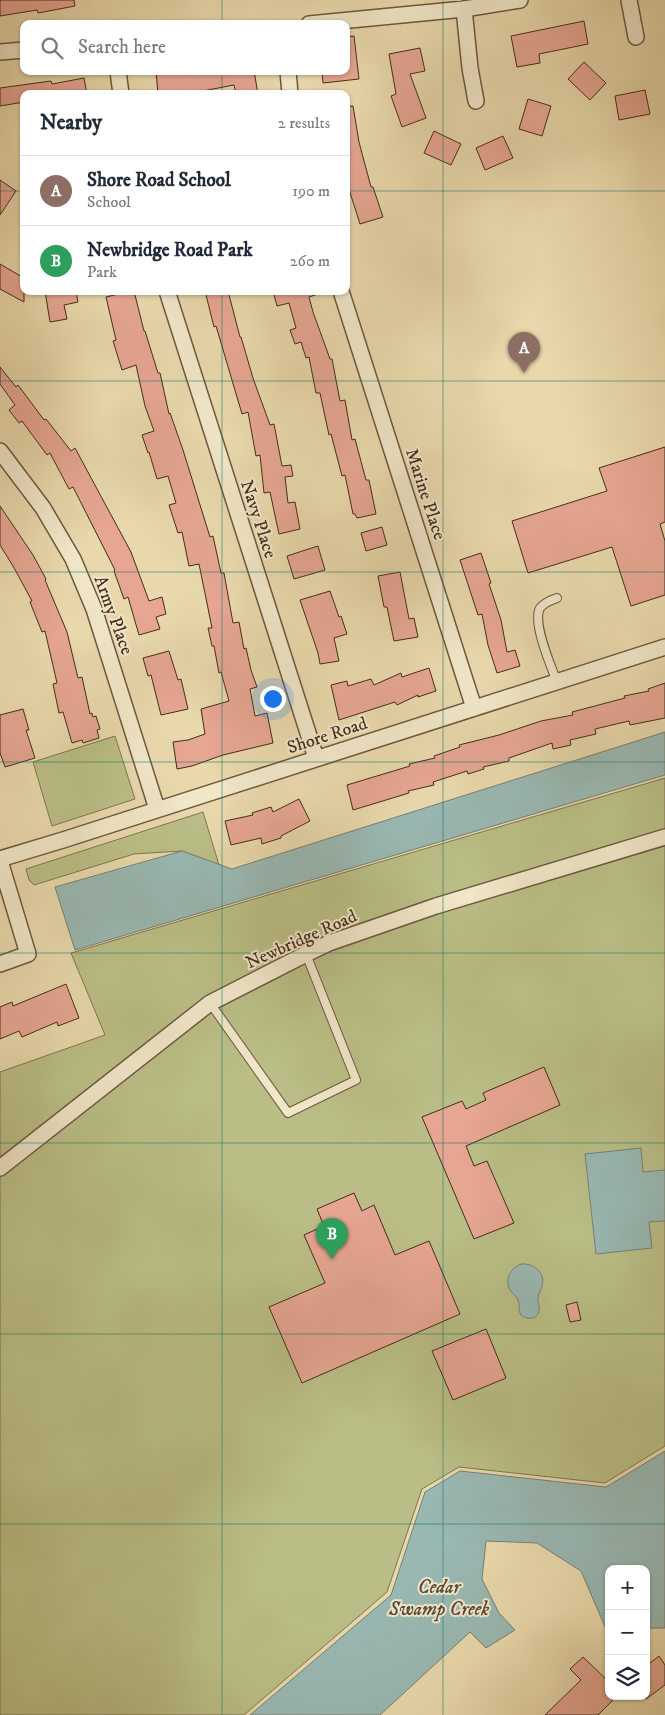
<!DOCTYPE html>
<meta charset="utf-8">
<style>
:root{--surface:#fff;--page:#f6f6f7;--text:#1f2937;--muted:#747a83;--line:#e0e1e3;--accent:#d93025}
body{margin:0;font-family:"IM FELL DW Pica",serif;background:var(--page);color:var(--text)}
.controls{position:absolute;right:15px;bottom:15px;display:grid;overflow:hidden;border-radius:10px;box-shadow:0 1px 4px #0004}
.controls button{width:45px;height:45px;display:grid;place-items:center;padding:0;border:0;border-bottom:1px solid var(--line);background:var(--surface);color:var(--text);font:25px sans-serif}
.you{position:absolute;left:272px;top:698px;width:18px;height:18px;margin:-12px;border:4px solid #fff;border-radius:50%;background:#1a73e8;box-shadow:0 0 0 8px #1a73e833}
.badge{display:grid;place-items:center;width:32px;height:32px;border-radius:50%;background:var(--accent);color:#fff;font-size:16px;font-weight:700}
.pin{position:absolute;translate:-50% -41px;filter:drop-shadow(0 1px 2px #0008)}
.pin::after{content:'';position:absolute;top:26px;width:18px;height:15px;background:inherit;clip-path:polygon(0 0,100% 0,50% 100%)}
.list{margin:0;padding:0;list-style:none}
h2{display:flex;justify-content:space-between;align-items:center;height:65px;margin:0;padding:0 20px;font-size:21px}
h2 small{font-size:16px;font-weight:400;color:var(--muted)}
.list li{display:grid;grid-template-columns:32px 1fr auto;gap:15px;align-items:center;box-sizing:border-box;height:70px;padding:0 20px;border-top:1px solid var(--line)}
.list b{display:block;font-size:19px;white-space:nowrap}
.list p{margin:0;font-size:16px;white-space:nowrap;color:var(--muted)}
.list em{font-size:16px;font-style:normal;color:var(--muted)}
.icon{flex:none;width:28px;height:28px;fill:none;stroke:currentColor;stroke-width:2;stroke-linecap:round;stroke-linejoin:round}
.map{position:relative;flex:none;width:665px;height:1715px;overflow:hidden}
.search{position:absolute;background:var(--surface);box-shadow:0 1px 4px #0004;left:20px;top:20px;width:330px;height:55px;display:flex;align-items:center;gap:12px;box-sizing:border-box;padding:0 18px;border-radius:10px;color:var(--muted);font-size:19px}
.panel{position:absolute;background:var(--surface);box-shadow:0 1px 4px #0004;left:20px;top:90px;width:330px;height:205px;border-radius:10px}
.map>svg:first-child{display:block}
.green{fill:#babe86;stroke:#7f7552}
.water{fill:#99b8b2;stroke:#778076}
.building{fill:#e6a692;stroke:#442c1d}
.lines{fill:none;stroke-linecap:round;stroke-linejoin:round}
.service-casing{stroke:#6d5740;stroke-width:10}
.minor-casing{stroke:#6d5740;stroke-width:18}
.service{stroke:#f0e6c8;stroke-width:8}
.minor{stroke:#f0e6c8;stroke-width:15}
.grid{fill:none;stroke:#0f766e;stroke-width:1;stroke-opacity:0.55}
.labels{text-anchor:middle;stroke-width:4;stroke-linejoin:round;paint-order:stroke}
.street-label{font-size:18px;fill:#442c1d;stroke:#f0e6c8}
.water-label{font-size:19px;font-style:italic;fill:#55483b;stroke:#f0e6c8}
</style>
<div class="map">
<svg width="665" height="1715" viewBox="0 0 665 1715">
<rect width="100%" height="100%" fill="#e8d8ab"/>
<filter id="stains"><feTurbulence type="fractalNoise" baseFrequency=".004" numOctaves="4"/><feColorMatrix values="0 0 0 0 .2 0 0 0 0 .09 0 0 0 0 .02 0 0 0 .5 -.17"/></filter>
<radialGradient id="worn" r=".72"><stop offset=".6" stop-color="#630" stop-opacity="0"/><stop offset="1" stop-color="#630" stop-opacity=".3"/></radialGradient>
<g class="green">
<polygon points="115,736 135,799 52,826 33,762"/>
<polygon points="665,778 665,1446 605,1483 459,1467 422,1489 387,1592 244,1715 0,1715 0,1072 105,1035 71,953"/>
<polygon points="203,812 219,865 182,851 134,854 34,885 29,880 26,869"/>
</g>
<g class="water">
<polygon points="665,732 665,775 75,950 55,887 182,851 232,869"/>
<polygon points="641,1148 643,1172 665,1170 665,1221 649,1222 652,1248 596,1254 585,1154"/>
<path d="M521,1264c13,-1 25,9 21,22 -1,4 -4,8 -4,12 -1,4 2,8 1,12 -1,10 -12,10 -18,5 -3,-5 -1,-10 -3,-15 -2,-4 -5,-6 -8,-10 -6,-11 1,-22 11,-26z"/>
<polygon points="665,1451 665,1628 646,1628 646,1569 609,1569 609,1629 606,1629 581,1571 537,1543 486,1541 482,1579 499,1613 515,1630 486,1648 470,1632 380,1715 250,1715 391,1595 425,1492 460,1471 606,1487"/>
</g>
<g class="building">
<polygon points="0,0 74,0 75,6 38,13 37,10 0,16"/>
<polygon points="584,21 588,44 539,54 540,63 517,67 511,36"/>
<polygon points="354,36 359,79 323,83 322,71 346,71 346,37"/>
<polygon points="420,48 425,71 410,74 426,118 402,127 391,96 396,94 389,54"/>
<polygon points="584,62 606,83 590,100 568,79"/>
<polygon points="156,71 177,71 177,74 191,71 254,71 258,94 236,94 234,85 187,94 158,94"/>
<polygon points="84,78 87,94 24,94 24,102 0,106 0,88 51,81 52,84"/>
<polygon points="645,90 650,114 619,120 615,96"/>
<polygon points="528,99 551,106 542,136 519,129"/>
<polygon points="353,106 359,142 371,187 373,187 383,217 360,224 346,180 346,107"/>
<polygon points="434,131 461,144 451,165 424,153"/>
<polygon points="503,136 513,158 485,170 476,148"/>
<polygon points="0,180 16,191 0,215"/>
<polygon points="0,264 24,278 24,302 0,289"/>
<polygon points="45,291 76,291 78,302 64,305 67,319 50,322"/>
<polygon points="131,291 134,291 144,331 145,331 158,373 160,373 169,414 170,413 183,450 210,537 213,536 221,573 224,573 233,623 239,622 244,649 246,648 251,670 257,687 250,689 255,716 267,713 273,743 223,755 192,766 177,769 173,742 188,740 205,734 201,709 229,701 221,672 219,673 214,646 212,646 208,628 212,628 199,564 189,566 182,532 178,533 169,505 176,503 168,476 157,479 149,452 148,453 142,435 154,431 145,406 136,365 122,370 113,341 116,340 106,297"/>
<polygon points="205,291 228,291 240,337 241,337 253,378 270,425 274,424 282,466 291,465 293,476 285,477 288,503 295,502 300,529 279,534 270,492 264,493 260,455 256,456 248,412 242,414 216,326 214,327"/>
<polygon points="273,291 318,291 318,294 309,297 313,312 330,359 332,359 340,401 345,400 352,440 355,439 366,480 369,480 376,514 357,518 355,514 353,514 345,475 342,476 331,434 329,435 320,393 316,393 309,357 306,358 301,342 295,344 290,330 296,328 289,303 277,306"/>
<polygon points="0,367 16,387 18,385 44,420 46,419 71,451 75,448 131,552 149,601 162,597 166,614 156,617 160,629 139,635 128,597 124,599 114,571 115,570 73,487 69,489 50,453 47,455 22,421 19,423 9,410 15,405 0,384"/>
<polygon points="665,447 665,522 660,524 665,541 665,595 631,606 612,547 528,573 512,521 607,491 599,468"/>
<polygon points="0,506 33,555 46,579 45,580 67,632 78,678 82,677 90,714 92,713 93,717 96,716 100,729 97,730 99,738 83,743 82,740 72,743 63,712 59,713 53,684 57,683 45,631 42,632 30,602 32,601 13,566 0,545"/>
<polygon points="382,527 387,545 366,551 361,533"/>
<polygon points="318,546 325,570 294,579 287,556"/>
<polygon points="481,553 491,583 489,584 501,620 507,652 515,650 520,666 497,673 488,645 482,614 478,615 460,560"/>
<polygon points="400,572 409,619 414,618 418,637 394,641 387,607 384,607 378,576"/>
<polygon points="330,591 339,617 341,616 347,634 334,638 339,661 320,664 318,653 300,600"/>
<polygon points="169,651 178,680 181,679 188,709 161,715 151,675 148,676 143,658"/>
<polygon points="429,668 436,691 418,697 418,695 397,705 395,702 339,720 331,685 347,681 348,686 371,679 374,685 401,673 402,677"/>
<polygon points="665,683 665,718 630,725 629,721 595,729 596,734 570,740 571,745 553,749 552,743 509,758 509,761 483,767 484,769 468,774 467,771 433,782 434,785 408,791 409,793 353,810 347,785 410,766 409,764 435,758 434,756 460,747 459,745 499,735 541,721 573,715 572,712 625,698 624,696 649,691 648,689"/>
<polygon points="23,709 29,730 26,730 35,758 5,767 0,753 0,715"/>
<polygon points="299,799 310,821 281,836 281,838 262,844 261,838 231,845 225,821 253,815 252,813 271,807 273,812"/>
<polygon points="66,984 79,1018 58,1026 57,1022 22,1037 19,1031 0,1039 0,1007 12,1002 13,1006"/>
<polygon points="544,1067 560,1105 466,1146 474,1166 487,1161 514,1223 474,1239 422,1117 462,1101 466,1109 486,1100 483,1093"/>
<polygon points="354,1193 362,1211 374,1205 395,1255 429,1241 460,1314 302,1383 269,1307 325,1283 304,1235 324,1226 317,1209"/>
<polygon points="577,1302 581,1320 570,1322 566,1305"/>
<polygon points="486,1329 506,1378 453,1400 432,1351"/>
<polygon points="659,1656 665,1665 665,1685 646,1699 646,1666"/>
<polygon points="583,1657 609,1682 609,1696 617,1696 598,1715 545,1715 581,1680 570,1669"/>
</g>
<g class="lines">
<g class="service-casing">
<g id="service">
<path d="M557,598c-6,2 -13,5 -17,10 -8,15 11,58 17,74"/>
<polyline points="210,1003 288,1113 356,1080 306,954"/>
</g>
</g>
<g class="minor-casing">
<g id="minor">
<polyline points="629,0 636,37"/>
<polyline points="464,9 470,68 476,101"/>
<polyline points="309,24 464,9 520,0"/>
<polyline points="0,52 24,50"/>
<polyline points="118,71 121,94"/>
<polyline points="288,71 290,94"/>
<polyline points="167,291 316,758"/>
<polyline points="341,291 474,708"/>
<polyline points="0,451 43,508 73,559 94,609 157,809"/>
<polyline points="0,859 63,840 665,647"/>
<polyline points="0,861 28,954 0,964"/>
<polyline points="0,1168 210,1003 306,954 329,943 436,906 665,837"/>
</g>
</g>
<use href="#service" class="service"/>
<use href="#minor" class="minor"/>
</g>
<path class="grid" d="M222,0v24M443,0v1715M222,71v23M0,191h24M346,191h319M222,291v1424M0,381h665M0,572h665M0,762h665M0,953h665M0,1143h665M0,1334h665M0,1524h665"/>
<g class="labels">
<g class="street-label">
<text transform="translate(426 494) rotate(72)" y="6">Marine Place</text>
<text transform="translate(259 519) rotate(72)" y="6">Navy Place</text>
<text transform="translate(114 615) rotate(70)" y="6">Army Place</text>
<text transform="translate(327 735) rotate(-18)" y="6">Shore Road</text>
<text transform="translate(301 939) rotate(-24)" y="6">Newbridge Road</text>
</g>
<g class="water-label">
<text x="439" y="1593">Cedar<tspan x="439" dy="22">Swamp Creek</tspan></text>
</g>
</g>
<rect width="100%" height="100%" filter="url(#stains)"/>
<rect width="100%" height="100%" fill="url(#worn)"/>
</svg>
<div class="controls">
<button>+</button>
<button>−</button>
<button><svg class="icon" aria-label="layers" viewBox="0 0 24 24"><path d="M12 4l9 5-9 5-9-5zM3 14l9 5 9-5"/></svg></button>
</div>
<div class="you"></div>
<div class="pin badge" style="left:524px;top:373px;background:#8d6e63">A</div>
<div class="pin badge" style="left:332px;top:1259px;background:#2e9e5b">B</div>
<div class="search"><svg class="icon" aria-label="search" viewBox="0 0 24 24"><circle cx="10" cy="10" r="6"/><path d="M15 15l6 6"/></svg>Search here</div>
<section class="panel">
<h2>Nearby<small>2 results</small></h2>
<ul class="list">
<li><span class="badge" style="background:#8d6e63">A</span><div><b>Shore Road School</b><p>School</p></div><em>190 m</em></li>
<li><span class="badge" style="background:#2e9e5b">B</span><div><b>Newbridge Road Park</b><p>Park</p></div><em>260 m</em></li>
</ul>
</section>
</div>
